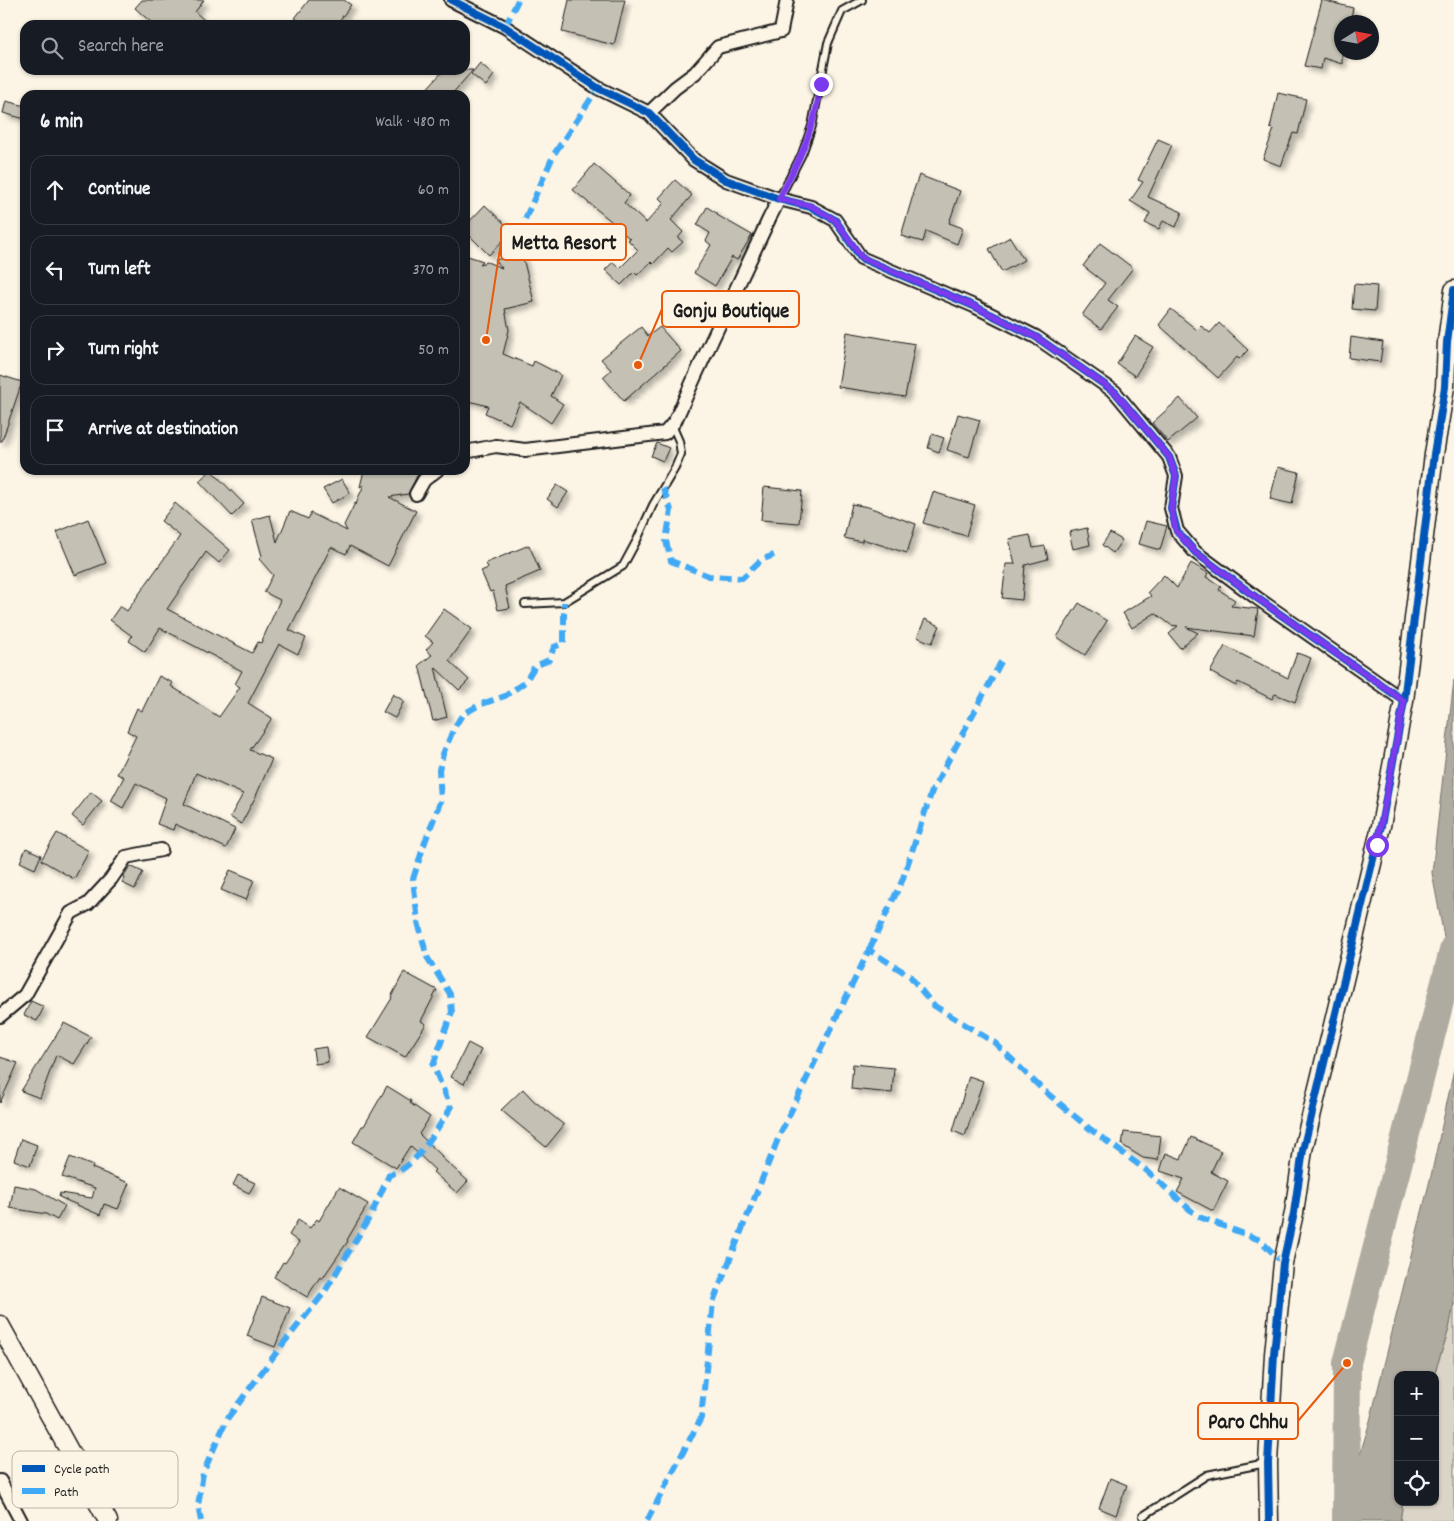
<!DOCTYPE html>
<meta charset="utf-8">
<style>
:root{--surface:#171b24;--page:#20242c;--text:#f1f3f6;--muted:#9ea1a6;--line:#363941}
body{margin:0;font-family:Dekko,sans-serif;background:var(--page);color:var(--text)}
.controls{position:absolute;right:15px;bottom:15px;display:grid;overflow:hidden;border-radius:10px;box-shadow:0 1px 4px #0004}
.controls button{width:45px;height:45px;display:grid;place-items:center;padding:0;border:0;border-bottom:1px solid var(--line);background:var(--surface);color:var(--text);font:25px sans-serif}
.compass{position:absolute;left:1334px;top:15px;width:45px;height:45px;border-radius:50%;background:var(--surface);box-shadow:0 1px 4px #0004;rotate:79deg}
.stop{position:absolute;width:15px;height:15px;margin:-11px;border:4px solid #7c3aed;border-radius:50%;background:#fff}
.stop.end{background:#7c3aed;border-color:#fff;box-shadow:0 1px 5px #0008}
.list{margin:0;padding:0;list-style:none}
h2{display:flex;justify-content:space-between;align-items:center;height:65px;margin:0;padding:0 20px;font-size:21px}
h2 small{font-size:16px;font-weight:400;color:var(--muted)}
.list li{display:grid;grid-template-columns:32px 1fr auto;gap:15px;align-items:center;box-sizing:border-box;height:70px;margin:0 10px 10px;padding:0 10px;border:1px solid var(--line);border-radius:15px}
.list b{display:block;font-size:19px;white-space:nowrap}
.list em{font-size:16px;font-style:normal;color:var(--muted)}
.icon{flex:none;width:28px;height:28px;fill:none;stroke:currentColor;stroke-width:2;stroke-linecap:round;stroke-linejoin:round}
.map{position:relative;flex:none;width:1454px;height:1521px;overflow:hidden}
.search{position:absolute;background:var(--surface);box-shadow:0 1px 4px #0004;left:20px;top:20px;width:450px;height:55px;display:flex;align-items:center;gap:12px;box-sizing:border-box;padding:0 18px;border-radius:15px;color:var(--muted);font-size:19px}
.panel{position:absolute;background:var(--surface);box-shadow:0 1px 4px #0004;left:20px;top:90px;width:450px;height:385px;border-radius:15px}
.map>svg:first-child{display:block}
.green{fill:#dbd5c8;stroke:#7c7872}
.water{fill:#b0aba1;stroke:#75726c}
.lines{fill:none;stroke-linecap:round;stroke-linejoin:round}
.river{stroke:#b0aba1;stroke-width:28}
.building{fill:#c4c0b3;stroke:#1c1c1c;filter:url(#shadow)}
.lane-casing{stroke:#1c1c1c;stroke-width:10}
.street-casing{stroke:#1c1c1c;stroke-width:16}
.secondary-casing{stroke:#1c1c1c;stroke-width:21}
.lane{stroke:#fcf5e5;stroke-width:6}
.street{stroke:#fcf5e5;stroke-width:12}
.secondary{stroke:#fcf5e5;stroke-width:18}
.quiet{stroke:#3fa9f5;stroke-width:6;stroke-dasharray:12 6;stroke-linecap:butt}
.cycleway-casing{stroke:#fcf5e5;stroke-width:11}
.cycleway{stroke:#0057b8;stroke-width:8}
.route{stroke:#7c3aed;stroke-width:6}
.key{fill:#fcf5e5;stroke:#b9b4a9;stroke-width:1}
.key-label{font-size:14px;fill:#1c1c1c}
.leader{fill:none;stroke:#e8590c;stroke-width:2}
.callout-dot{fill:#e8590c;stroke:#fcf5e5;stroke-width:2}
.callout{fill:#fcf5e5;stroke:#e8590c;stroke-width:2}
.callout-label{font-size:21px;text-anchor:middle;font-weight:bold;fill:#1c1c1c}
</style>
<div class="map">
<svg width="1454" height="1521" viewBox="0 0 1454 1521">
<defs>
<filter id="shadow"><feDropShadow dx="4.5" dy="4.5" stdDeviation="2.5" flood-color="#0004"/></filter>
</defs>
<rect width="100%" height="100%" fill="#fcf5e5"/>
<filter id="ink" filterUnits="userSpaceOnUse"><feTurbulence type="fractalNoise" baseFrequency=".02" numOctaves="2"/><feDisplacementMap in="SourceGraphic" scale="10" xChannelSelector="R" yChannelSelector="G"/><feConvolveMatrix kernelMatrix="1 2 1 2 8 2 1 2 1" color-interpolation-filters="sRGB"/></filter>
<g filter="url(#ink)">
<polygon class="green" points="1454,1303 1454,1521 1400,1521 1403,1502 1435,1502 1435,1375 1434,1375 1449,1329"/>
<g class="water">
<polygon points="1454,680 1454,990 1432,873"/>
<polygon points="1454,1070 1454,1303 1449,1329 1434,1375 1398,1375 1398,1502 1403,1502 1400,1521 1340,1521 1370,1421 1431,1176"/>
</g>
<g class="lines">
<polyline class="river" points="1346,1521 1347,1363 1454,947"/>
</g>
<g class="building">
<polygon points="142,0 204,0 195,12 210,25 154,25 135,8"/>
<polygon points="309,0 344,0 351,5 336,25 305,25 295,18"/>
<polygon points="569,0 625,0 614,45 562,32"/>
<polygon points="1322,0 1353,8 1350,22 1342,22 1342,64 1323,58 1321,69 1304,66"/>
<polygon points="480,63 494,75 486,86 471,74"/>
<polygon points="444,70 473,70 451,95 421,95"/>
<polygon points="1278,93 1306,99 1298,134 1293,133 1281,166 1263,159 1274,129 1270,128"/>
<polygon points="6,101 25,106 25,119 3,113"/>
<polygon points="1158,139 1172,145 1148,197 1182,212 1176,227 1163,221 1159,229 1145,223 1150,213 1130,201 1143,182 1138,180"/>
<polygon points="594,164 630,195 624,203 646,223 664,203 659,198 675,180 692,195 671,220 683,232 678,238 683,242 672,252 668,248 653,264 651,262 637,275 634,272 621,285 605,270 613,262 620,268 638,250 628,240 630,239 611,221 573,190"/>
<polygon points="919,175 960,191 949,223 963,228 957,244 926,231 923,242 901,236 913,195 912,195"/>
<polygon points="485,205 512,231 489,255 465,231 465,226"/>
<polygon points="707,207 718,214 717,215 752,235 737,260 732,257 715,286 694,273 711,245 706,241 710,233 697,225"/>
<polygon points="1010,237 1024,260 1002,272 989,249"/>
<polygon points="1100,243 1133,268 1108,300 1118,307 1101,329 1082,315 1105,283 1083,266"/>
<polygon points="522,254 534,302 505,309 509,330 503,354 532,366 534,361 561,375 551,396 563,404 551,423 520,402 510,424 485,413 488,406 465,400 465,255 483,261 480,264 487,262 502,268 495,260"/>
<polygon points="1354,284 1377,286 1375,311 1352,309"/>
<polygon points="1171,309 1197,330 1201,326 1210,333 1219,323 1248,350 1239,359 1237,357 1218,378 1159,325"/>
<polygon points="641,327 648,336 660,327 681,351 624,401 603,377 611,370 601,359"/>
<polygon points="847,332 915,344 905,397 838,387"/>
<polygon points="1135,336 1153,347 1135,376 1117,364"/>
<polygon points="1351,337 1383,342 1380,362 1349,358"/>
<polygon points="0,375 22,382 2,441 0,441"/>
<polygon points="1180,398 1197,418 1168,442 1152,423"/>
<polygon points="958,414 980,420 969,457 947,450"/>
<polygon points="932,434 944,438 939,452 928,448"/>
<polygon points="657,443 669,448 663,461 651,456"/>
<polygon points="1278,467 1299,472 1292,504 1270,499"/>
<polygon points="211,470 244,504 232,516 199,481"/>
<polygon points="364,470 424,470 417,476 408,494 389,497 416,511 388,566 350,546 346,554 331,547 289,630 306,638 298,654 279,644 248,703 272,718 250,750 272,759 256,796 241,824 230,817 243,794 196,773 184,804 235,829 226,848 175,824 173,830 157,824 166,798 136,783 123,808 111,801 124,777 117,774 136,736 127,731 137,708 142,711 159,676 173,683 171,686 219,717 240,687 235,684 242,671 160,628 145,652 129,641 132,636 110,620 120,606 127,611 180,536 161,521 175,503 230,550 219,563 206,552 167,609 252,653 258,642 261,643 280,600 264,592 273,575 259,559 262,556 252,520 270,515 277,542 290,511 308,519 311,513 347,531 344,525 355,503 356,505 358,498 364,485 360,487"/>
<polygon points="342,479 350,493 332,503 323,489"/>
<polygon points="557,485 568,492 558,507 547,499"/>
<polygon points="764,487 802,491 799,523 761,520"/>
<polygon points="933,492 975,505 966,536 923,523"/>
<polygon points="852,504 868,507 916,524 907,553 862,539 862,542 844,538"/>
<polygon points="88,519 106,563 75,575 57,532"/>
<polygon points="1146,521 1167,526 1160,550 1139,544"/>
<polygon points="1087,528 1090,545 1073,549 1069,532"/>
<polygon points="1110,533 1122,540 1113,553 1102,545"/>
<polygon points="1030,535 1033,548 1045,546 1048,559 1025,565 1022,600 1002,598 1006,564 1015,564 1009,539"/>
<polygon points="529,545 540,571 505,586 510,608 498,610 493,591 490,592 481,571 488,568 486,563"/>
<polygon points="1191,563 1208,573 1206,577 1221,586 1219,590 1235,600 1231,606 1258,609 1254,636 1186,627 1198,633 1180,648 1169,634 1178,626 1171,625 1155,613 1132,628 1123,613 1151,596 1148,592 1164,575 1177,588"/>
<polygon points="1079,603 1107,621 1085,655 1057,637"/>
<polygon points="444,609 472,629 449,661 469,680 459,690 435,667 447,717 433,721 419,665 432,655 426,650 433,642 425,636"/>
<polygon points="925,619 940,626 932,643 917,637"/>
<polygon points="1225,646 1288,678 1297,653 1311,658 1295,702 1275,694 1272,699 1238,682 1236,686 1210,672"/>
<polygon points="393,694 404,701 395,718 383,712"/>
<polygon points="91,792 102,801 83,825 72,816"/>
<polygon points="57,833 89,851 74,879 41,860"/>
<polygon points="26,848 41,855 35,869 20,862"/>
<polygon points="130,866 143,872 135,889 122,883 124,878 123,877"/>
<polygon points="230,870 254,880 246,900 221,890"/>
<polygon points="404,972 437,990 421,1021 426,1024 405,1057 368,1037 392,998 391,997"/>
<polygon points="31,1001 44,1007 37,1021 24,1015"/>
<polygon points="64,1023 91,1037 88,1042 74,1064 56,1055 40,1098 21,1091"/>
<polygon points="468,1043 481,1050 464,1084 451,1077"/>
<polygon points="326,1047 328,1062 315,1064 313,1049"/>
<polygon points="0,1057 18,1063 0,1103"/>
<polygon points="853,1064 894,1068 892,1093 851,1089"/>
<polygon points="969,1076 983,1081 965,1136 953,1131"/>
<polygon points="387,1086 411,1101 410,1103 430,1117 419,1134 442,1156 441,1157 468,1181 457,1193 433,1172 435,1170 410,1146 396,1168 353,1142 362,1126 364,1126"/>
<polygon points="523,1089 533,1100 564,1125 546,1147 501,1110"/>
<polygon points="1124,1132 1161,1136 1158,1160 1143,1158 1122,1145"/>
<polygon points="1191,1137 1221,1151 1211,1172 1228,1181 1213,1211 1177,1192 1184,1179 1160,1171 1166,1153 1181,1159"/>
<polygon points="21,1139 37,1145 30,1166 14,1160"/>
<polygon points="70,1157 93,1166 92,1168 129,1183 118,1209 104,1204 100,1215 59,1197 60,1193 92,1198 95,1188 62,1177"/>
<polygon points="238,1175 255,1183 249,1193 233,1185"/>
<polygon points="14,1185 36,1189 65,1206 57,1220 46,1214 10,1208"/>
<polygon points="339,1187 368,1204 347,1240 348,1241 322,1279 320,1277 307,1297 274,1277 283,1262 285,1263 299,1242 289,1235 298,1220 310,1228 317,1219 319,1221"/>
<polygon points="262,1297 290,1308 275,1347 247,1336"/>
<polygon points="1110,1478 1127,1485 1116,1515 1099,1508"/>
</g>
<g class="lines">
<g class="lane-casing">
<g id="lane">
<polyline points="779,199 802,154 812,126 828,43 842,11 862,0"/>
<polyline points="525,604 564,602 623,566 637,540 653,505 675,468 681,454 679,441 672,425"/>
<polyline points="1143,1516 1207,1475 1266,1463"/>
</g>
</g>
<g class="street-casing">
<g id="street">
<polyline points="451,0 505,27 598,88 649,113 694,160 726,180 779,199 811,207 835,220 861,258 974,306 1036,337 1115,392 1169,457 1176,476 1171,508 1177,531 1195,552 1257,598 1404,701"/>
<polyline points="649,113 675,88 695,73 718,47 781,31 787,0"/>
<polyline points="465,452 496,446 525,450 665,433 675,421 697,372 769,219 779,199"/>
<polyline points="416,494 424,480 437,470"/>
<polyline points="0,1016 25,995 71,913 88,904 111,879 126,857 161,850"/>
<polyline points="0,1481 21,1521"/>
</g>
</g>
<g class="secondary-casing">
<g id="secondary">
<polyline points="0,1325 108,1521"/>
<polyline points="1269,1521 1268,1463 1274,1354 1283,1263 1294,1213 1303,1150 1381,826 1404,701 1434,454 1445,387 1447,342 1454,290"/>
</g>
</g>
<use href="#lane" class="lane"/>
<use href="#street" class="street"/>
<use href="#secondary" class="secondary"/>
<g class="quiet">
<polyline points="505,27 518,0"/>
<polyline points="525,219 554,154 598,88"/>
<polyline points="663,488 671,510 666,541 671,561 709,576 742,578 761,560 774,555"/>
<polyline points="869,950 902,881 932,791 1002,660"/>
<path d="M201,1521l-3,-15 5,-33 24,-54 55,-74 42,-52 47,-78 18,-40c28,-7 46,-45 62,-67l-18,-43 19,-53 -2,-18 -23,-37 -9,-35 -5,-43 12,-37 16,-42 -2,-30 4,-16 11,-26 8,-13 17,-10 26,-9 20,-14 10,-16 14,-6 5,-13 10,-4v-41"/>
<polyline points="647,1521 701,1418 713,1302 780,1134 869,950 910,976 933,1005 995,1043 1041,1088 1090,1129 1146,1170 1197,1216 1260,1240 1283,1263"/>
</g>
<g class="cycleway-casing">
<g id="cycleway">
<polyline points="451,0 505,27 598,88 649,113 694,160 726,180 779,199 811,207 835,220 861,258 974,306 1036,337 1115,392 1169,457 1176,476 1171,508 1177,531 1195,552 1257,598 1404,701"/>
<polyline points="1269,1521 1268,1463 1274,1354 1283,1263 1294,1213 1303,1150 1381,826 1404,701 1434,454 1445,387 1447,342 1454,290"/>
</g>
</g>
<use href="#cycleway" class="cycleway"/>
</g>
</g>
<g class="lines" filter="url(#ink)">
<path class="route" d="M821,84c-3,15 -5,29 -10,43 -7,25 -20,48 -32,72l32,7 24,14 27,38 112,48 62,31 79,55 54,65 7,19 -5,32 5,23 19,21 62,46 147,103 -27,144"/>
</g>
<rect x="12" y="1451" width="166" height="57" rx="8" class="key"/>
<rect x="22" y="1465" width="23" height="7" fill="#0057b8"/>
<rect x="22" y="1488" width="23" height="6" fill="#3fa9f5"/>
<g class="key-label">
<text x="54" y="1473">Cycle path</text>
<text x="54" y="1496">Path</text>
</g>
<path class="leader" d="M486 340L501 242M638 365L662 309M1347 1363L1298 1421"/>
<g class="callout-dot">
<circle cx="486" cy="340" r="5"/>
<circle cx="638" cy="365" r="5"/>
<circle cx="1347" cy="1363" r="5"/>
</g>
<g class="callout">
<rect x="501" y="224" width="125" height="36" rx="5"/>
<rect x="662" y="291" width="137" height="36" rx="5"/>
<rect x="1198" y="1403" width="100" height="36" rx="5"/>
</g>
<g class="callout-label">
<text x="564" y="249">Metta Resort</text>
<text x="731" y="317">Gonju Boutique</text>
<text x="1248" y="1428">Paro Chhu</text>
</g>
</svg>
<div class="controls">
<button>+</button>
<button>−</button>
<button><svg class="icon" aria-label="locate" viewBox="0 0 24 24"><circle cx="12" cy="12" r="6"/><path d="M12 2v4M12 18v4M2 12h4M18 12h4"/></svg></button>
</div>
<svg class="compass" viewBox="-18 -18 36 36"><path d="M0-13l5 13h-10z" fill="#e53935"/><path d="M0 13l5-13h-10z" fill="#9ea1a6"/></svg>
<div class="stop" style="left:1377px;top:845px"></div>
<div class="stop end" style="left:821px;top:84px"></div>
<div class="search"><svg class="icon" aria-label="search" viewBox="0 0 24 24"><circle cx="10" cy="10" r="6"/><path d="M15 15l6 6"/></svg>Search here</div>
<section class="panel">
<h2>6 min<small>Walk · 480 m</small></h2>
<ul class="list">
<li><svg class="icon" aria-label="ahead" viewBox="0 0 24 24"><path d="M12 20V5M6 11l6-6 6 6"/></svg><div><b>Continue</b></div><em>60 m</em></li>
<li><svg class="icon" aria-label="left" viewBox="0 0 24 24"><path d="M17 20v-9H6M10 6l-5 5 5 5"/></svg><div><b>Turn left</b></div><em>370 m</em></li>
<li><svg class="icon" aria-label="right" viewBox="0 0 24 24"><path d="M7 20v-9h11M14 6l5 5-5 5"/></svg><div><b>Turn right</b></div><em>50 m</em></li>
<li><svg class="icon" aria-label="arrive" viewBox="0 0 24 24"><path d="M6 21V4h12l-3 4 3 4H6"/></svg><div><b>Arrive at destination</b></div></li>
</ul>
</section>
</div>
